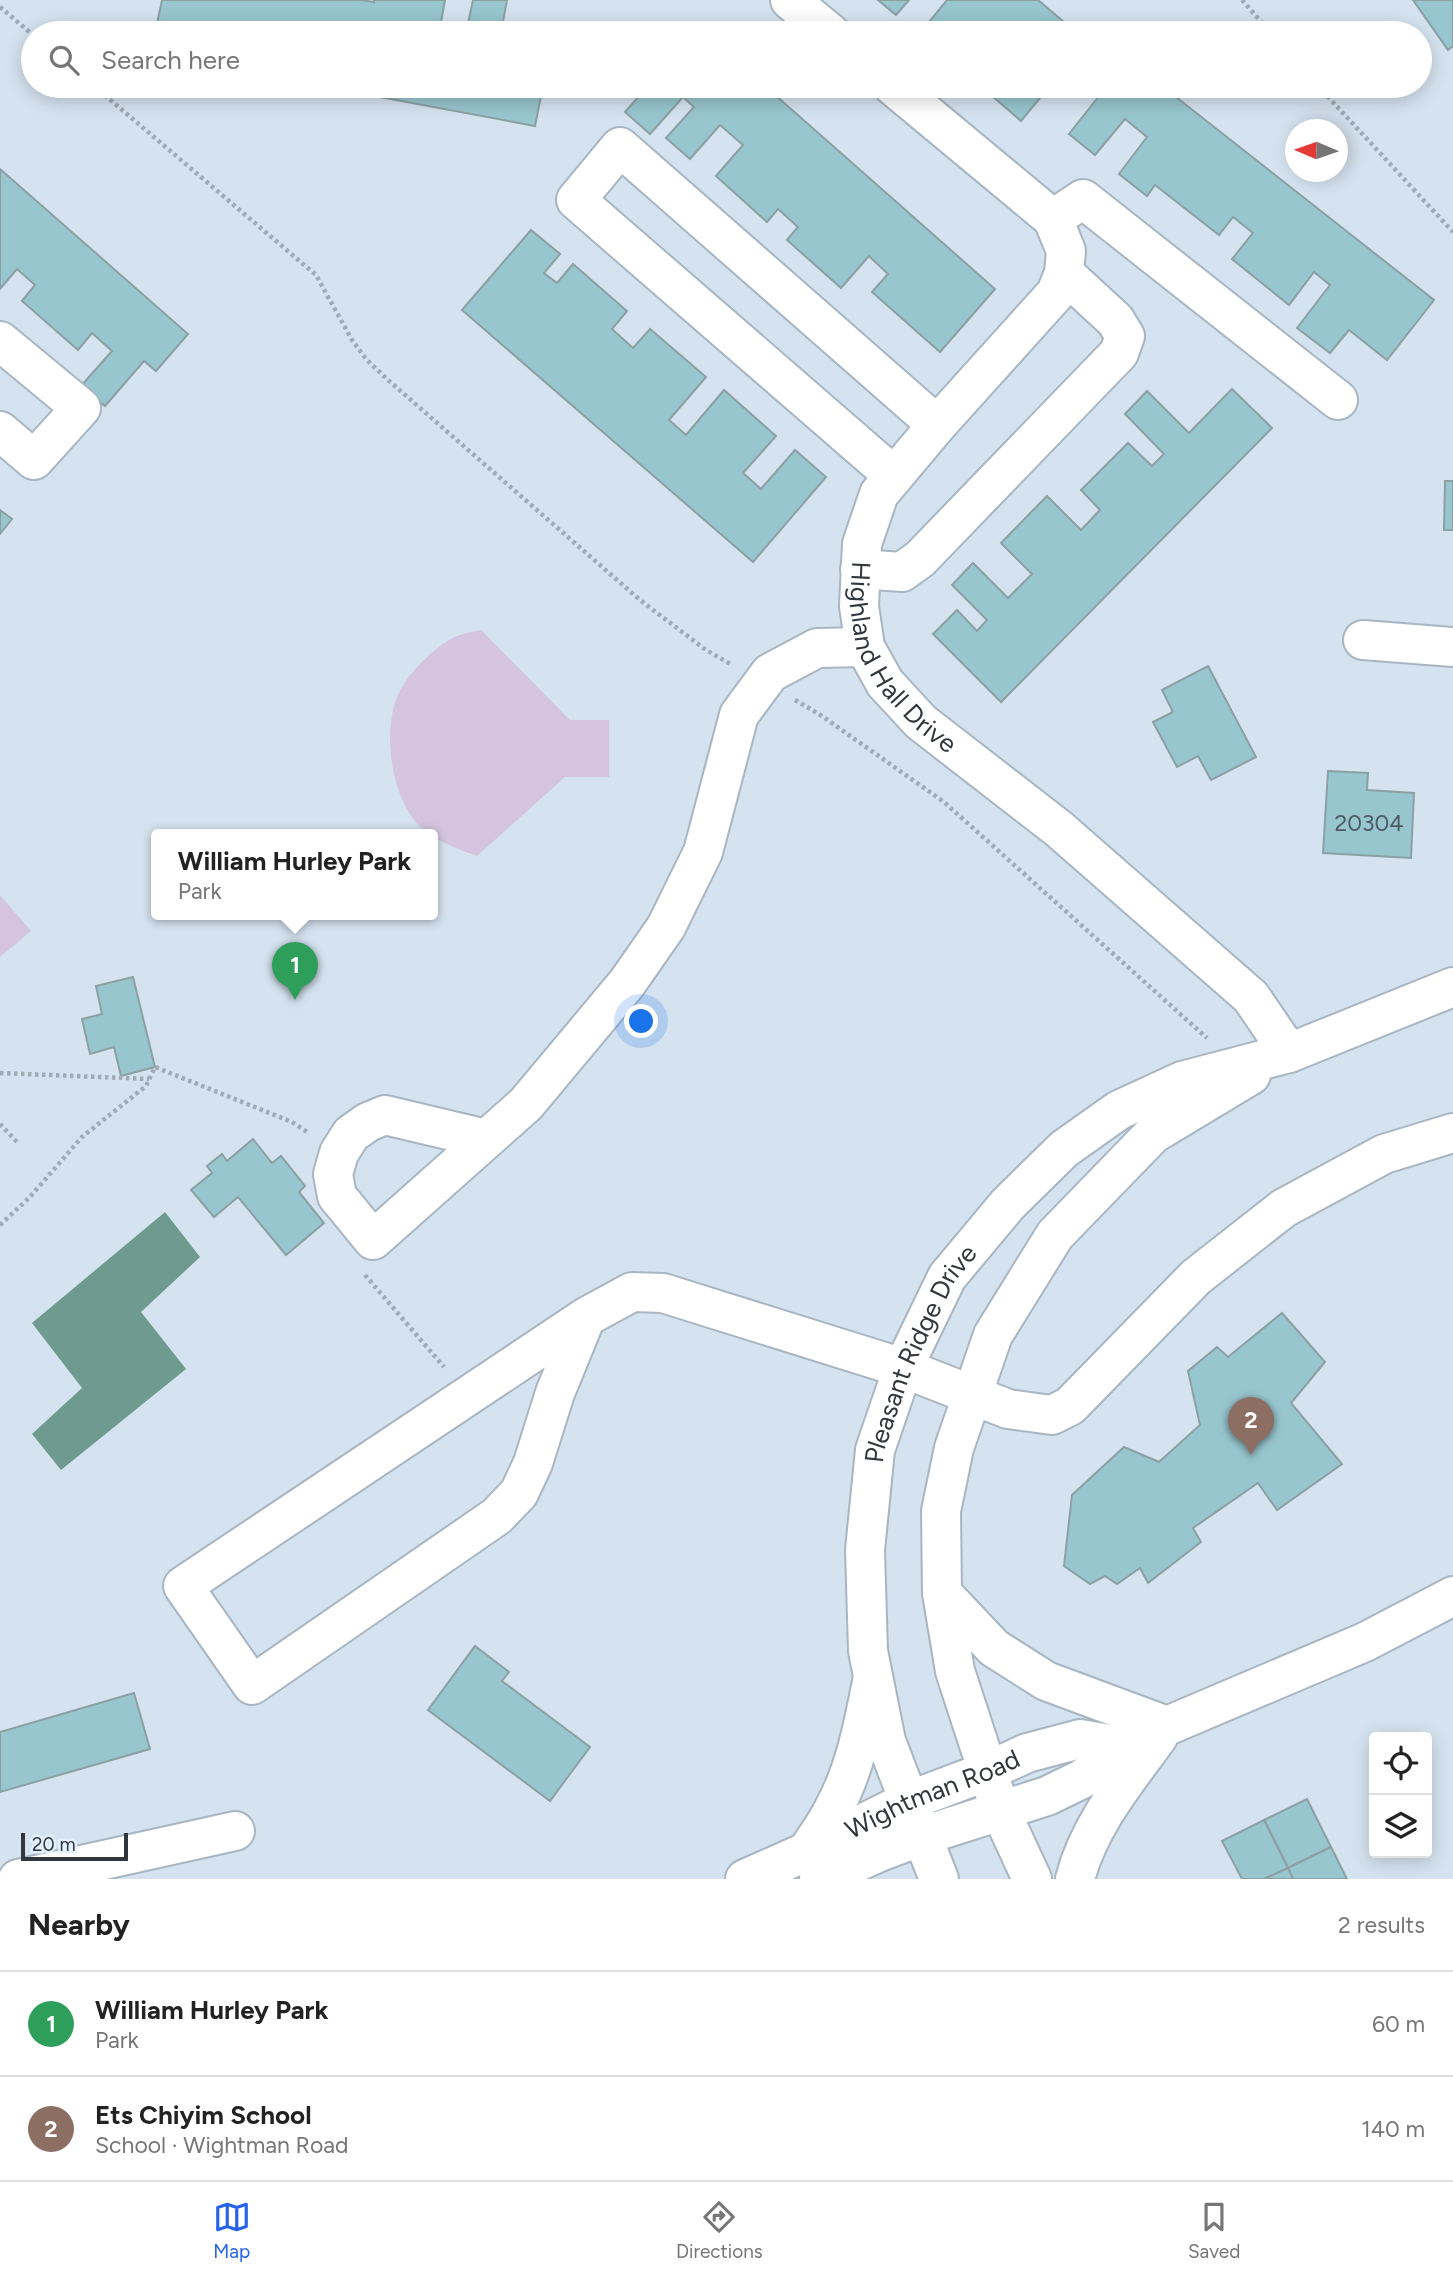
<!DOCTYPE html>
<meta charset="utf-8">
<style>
:root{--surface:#fff;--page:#f2f2f2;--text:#222;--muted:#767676;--line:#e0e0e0;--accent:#2563eb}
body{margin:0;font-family:Figtree,sans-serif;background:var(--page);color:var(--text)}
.controls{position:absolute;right:21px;bottom:21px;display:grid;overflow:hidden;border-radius:7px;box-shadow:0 4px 18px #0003}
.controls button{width:63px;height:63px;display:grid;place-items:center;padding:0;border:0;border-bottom:2px solid var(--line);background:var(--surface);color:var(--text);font:35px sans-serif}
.compass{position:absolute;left:1285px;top:119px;width:63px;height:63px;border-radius:50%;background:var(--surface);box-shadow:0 4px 18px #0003;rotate:272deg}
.scale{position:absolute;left:21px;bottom:18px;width:107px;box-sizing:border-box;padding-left:7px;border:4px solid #31373c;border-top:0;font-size:19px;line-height:24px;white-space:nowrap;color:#31373c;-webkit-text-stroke:5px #e2f1fe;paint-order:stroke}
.you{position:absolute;left:642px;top:1022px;width:24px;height:24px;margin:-18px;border:5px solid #fff;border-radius:50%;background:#1a73e8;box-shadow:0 0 0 10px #1a73e833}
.badge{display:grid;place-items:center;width:46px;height:46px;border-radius:50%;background:var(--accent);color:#fff;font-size:23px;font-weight:700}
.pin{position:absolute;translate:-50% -58px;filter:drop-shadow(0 2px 4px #0008)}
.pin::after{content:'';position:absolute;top:37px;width:24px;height:21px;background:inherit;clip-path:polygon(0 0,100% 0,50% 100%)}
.popup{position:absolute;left:151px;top:829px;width:287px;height:91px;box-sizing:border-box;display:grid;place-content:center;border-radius:7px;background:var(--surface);filter:drop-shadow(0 2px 5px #0005);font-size:23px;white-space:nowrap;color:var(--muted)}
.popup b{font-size:26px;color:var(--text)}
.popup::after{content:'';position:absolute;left:50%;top:100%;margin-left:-14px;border:14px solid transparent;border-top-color:var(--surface)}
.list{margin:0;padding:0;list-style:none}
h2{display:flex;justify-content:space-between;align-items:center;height:91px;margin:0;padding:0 28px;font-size:30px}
h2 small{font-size:23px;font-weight:400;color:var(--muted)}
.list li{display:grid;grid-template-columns:46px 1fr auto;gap:21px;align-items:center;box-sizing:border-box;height:105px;padding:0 28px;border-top:2px solid var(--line)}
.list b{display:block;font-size:26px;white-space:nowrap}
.list p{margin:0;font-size:23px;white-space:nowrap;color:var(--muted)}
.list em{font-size:23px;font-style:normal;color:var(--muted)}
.icon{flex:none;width:38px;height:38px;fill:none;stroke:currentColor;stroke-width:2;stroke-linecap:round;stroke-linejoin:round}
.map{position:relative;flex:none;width:1453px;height:1879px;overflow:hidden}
.search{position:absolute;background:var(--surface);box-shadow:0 4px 18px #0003;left:21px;right:21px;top:21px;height:77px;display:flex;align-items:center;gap:18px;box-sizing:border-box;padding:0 24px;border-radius:38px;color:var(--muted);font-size:26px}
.sheet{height:301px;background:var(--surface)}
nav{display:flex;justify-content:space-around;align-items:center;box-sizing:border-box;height:98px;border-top:2px solid var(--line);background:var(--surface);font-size:19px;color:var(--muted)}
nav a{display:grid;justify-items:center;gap:4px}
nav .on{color:var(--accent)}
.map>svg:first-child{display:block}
.green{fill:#d4c4df}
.water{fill:#6e9a8f}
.building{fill:#98c6cf;stroke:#8ca0a4;stroke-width:2}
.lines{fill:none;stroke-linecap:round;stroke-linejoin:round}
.minor-casing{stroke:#a8b5c2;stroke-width:42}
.major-casing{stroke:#a8b5c2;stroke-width:42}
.path{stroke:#9fabb5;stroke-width:4.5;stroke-dasharray:3.5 3.5;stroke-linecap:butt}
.minor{stroke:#fff;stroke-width:38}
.major{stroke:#fff;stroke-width:38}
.labels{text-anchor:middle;stroke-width:5;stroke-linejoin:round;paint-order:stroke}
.number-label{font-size:23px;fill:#4b5b61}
.street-label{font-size:26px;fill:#31373c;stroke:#e2f1fe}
</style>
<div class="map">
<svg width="1453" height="1879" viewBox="0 0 1453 1879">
<rect width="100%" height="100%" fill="#d5e3f0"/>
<g class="green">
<path d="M481,630l89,90h39v57h-44l-88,79c-24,-9 -47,-17 -63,-36 -23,-30 -31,-87 -17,-123 9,-22 37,-50 58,-60 8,-4 18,-5 26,-7z"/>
<polygon points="0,895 31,931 0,957"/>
</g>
<polygon class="water" points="165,1212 200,1257 141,1312 186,1369 61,1470 32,1434 82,1388 32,1323"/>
<g class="building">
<polygon points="162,0 362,0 374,2 374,0 445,0 440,28 466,33 155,33"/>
<polygon points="473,0 507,0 501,33 466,33"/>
<polygon points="878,0 909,0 896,15"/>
<polygon points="947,0 1038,0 1077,33 920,33"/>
<polygon points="1413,0 1453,0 1453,46 1448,50"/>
<polygon points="516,24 553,32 553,33 514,33"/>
<polygon points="321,86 543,86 535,126"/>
<polygon points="648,86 765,86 995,289 940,352 872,292 888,274 869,256 841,288 787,240 798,227 778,209 767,222 716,176 743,145 720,125 690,159 666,138 694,107 683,97 650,134 625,112"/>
<polygon points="996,86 1050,86 1021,121 990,94"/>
<polygon points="1107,86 1162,86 1434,300 1387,360 1349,330 1330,353 1297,328 1330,285 1314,272 1289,305 1232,259 1253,233 1233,217 1219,235 1155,185 1147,196 1119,174 1147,137 1125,119 1095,155 1069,134"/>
<polygon points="0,169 188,334 156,371 144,361 105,406 81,386 112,351 92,333 78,350 22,301 35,285 17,269 0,289"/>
<polygon points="531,230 560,254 544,273 557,283 573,264 627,311 612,329 633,348 650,329 706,377 669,420 686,435 724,390 776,436 743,473 761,489 795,450 826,477 753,562 462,310"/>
<polygon points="1232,389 1272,428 1001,702 933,634 957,610 977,631 987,620 952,585 973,563 1008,598 1032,574 1001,543 1047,496 1081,530 1100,510 1081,490 1128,443 1152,466 1164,454 1125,414 1147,391 1189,433"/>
<polygon points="1445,481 1453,481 1453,530 1444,530"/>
<polygon points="0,510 12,519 0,534"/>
<polygon points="1208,666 1256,757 1211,780 1198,756 1177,767 1153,722 1173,712 1162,690"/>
<polygon points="1328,771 1368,773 1367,790 1414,793 1411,858 1323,853"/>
<polygon points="133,977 155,1067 121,1076 114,1047 90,1054 82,1019 102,1014 96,986"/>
<polygon points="253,1139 272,1163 281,1156 305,1186 299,1192 324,1223 286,1255 238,1197 214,1217 191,1190 212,1173 207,1166 222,1154 227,1161"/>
<polygon points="1282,1313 1325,1362 1291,1403 1342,1464 1277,1510 1258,1483 1193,1528 1201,1542 1148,1583 1140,1568 1117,1584 1105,1576 1090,1584 1064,1566 1072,1495 1124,1447 1159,1462 1200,1425 1188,1371 1217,1347 1228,1357"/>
<polygon points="475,1646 509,1672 502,1681 590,1747 550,1801 428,1710"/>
<polygon points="134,1693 150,1749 0,1792 0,1732"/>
<polygon points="1307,1799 1331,1847 1288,1868 1264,1820"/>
<polygon points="1264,1820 1288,1868 1264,1879 1242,1879 1222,1841"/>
<polygon points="1331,1847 1347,1879 1293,1879 1288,1868"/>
<polygon points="1288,1868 1293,1879 1264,1879"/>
</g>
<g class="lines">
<g class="minor-casing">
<g id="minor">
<polyline points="790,0 830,33"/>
<path id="s1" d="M893,86l160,133 13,32 -2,22 -8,20 -119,132 -58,69 -17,50 -3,62 6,41 20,36 36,39 138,107 192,168 38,56"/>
<polyline points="1053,219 1083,199 1338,400"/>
<polyline points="0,341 81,408 34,460 0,431"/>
<polyline points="894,476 576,200 620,147 937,425"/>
<polyline points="860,569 902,572 920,559 1119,353 1125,336 1115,320 1064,273"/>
<polyline points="1363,640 1453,647"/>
<polyline points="486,1139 385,1115 368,1122 351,1134 339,1153 333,1174 337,1196 373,1240 526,1104 627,983 666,927 703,852 739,715 770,673 817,648 865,647"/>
<polyline points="586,1317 555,1393 533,1463 519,1493 497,1516 252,1685 183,1586 586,1317 632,1292 663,1293 903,1368 1008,1409 1052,1415 1070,1406 1196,1277 1284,1208 1384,1154 1453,1133"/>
<polyline points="1001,1812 955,1671 942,1593 941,1511 954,1448 993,1335 1055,1235 1153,1134 1251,1075"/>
<path id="s2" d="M920,1830l-34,-89 -18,-90 -3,-101 10,-100 28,-82 44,-91 61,-73 56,-55 55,-39 63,-29 107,-28 164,-66"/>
<polyline points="18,1879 235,1831"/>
</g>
</g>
<g class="major-casing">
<g id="major">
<polyline points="942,1593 994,1648 1046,1681 1167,1726"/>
<polyline points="1001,1812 1032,1879"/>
<polyline points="922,1836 939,1879"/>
<path d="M808,1850c9,-14 19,-27 26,-42 22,-40 30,-87 39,-131"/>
<path id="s3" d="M745,1879l63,-28 100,-50 80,-30 39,-18 53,-14 47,8"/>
<polyline points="819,1879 882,1851 922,1836 1047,1796 1082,1779 1127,1747 1167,1726 1365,1642 1453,1596"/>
<path d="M1075,1879c14,-54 51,-98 83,-142"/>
</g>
</g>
<g class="path">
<polyline points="1242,0 1271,33"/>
<polyline points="0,7 33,35"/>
<polyline points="94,86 316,275 352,340 366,359 388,380 640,600 706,650 732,665"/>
<polyline points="1318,86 1453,232"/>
<polyline points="795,700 819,714 944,802 1207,1038"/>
<polyline points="0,1073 149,1079"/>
<polyline points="0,1124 17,1142"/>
<polyline points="0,1225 29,1198 82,1137 146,1086 155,1067 292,1122 309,1133"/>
<polyline points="365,1275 444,1367"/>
</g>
<use href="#minor" class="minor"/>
<use href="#major" class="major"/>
</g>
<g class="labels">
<g class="number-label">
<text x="1369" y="831">20304</text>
</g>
<g class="street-label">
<text dy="9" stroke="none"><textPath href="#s1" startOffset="735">Highland Hall Drive</textPath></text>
<text dy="9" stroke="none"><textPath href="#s2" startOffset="495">Pleasant Ridge Drive</textPath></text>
<text dy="9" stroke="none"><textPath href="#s3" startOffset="206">Wightman Road</textPath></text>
</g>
</g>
</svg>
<div class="controls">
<button><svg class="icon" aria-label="locate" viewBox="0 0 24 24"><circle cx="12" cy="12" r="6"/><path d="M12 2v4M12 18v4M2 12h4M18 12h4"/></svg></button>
<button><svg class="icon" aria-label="layers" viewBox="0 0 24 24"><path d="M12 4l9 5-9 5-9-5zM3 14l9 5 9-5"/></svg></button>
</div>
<svg class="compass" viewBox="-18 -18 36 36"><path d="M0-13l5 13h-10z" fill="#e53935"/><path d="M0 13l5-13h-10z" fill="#767676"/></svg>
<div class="scale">20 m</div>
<div class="you"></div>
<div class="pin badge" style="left:295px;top:1000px;background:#2e9e5b">1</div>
<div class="popup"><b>William Hurley Park</b>Park</div>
<div class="pin badge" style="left:1251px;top:1455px;background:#8d6e63">2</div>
<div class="search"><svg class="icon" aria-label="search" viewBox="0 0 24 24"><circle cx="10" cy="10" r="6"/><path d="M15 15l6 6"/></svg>Search here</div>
</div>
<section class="sheet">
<h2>Nearby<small>2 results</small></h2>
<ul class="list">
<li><span class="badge" style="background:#2e9e5b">1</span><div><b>William Hurley Park</b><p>Park</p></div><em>60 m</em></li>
<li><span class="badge" style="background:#8d6e63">2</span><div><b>Ets Chiyim School</b><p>School · Wightman Road</p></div><em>140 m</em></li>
</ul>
</section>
<nav>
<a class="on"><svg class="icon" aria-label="map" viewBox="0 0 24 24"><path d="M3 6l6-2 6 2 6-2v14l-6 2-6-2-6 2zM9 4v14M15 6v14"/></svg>Map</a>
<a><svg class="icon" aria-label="directions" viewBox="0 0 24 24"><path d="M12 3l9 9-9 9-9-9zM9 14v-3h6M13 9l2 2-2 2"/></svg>Directions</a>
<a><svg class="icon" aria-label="saved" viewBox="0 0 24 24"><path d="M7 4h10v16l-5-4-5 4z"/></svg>Saved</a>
</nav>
